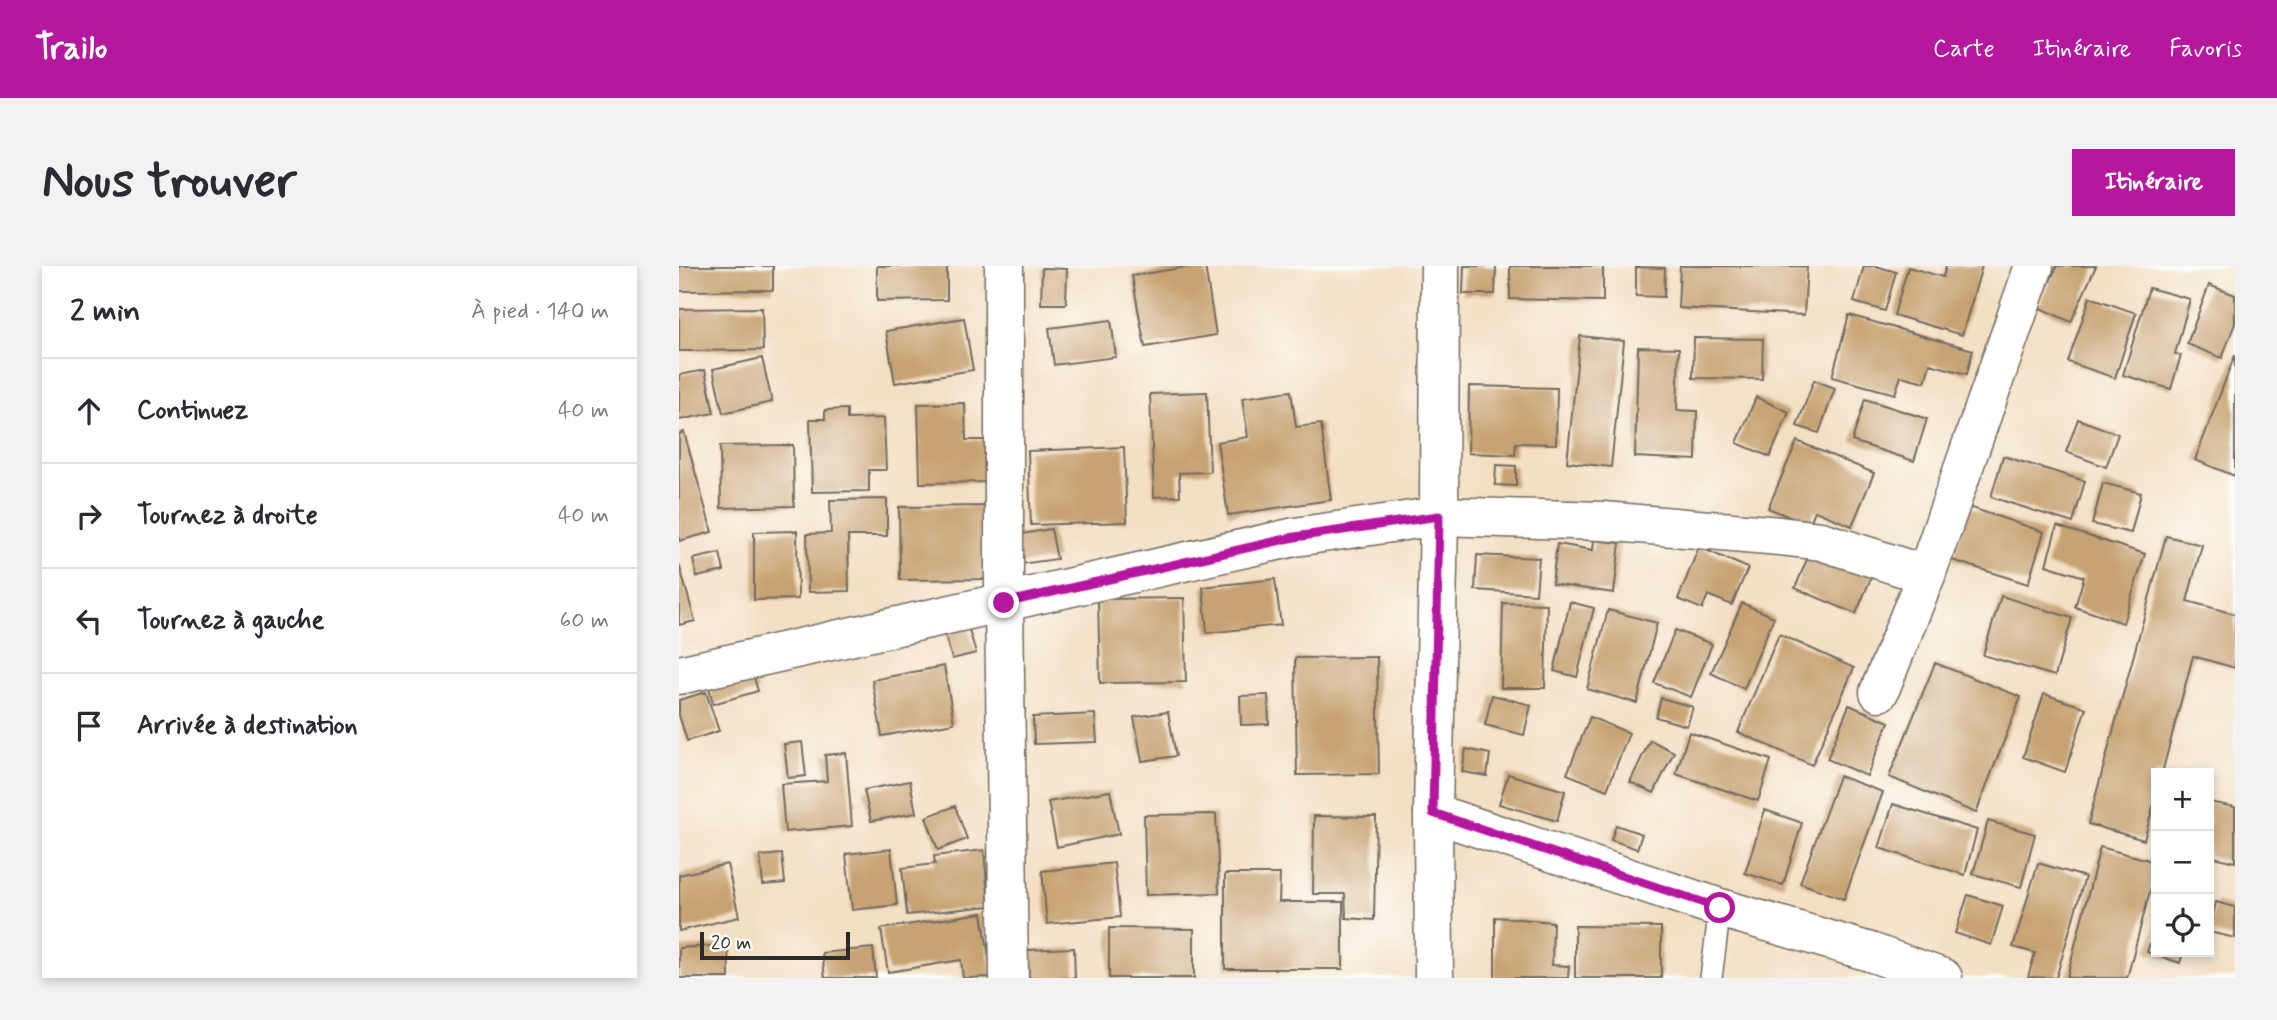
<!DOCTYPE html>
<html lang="fr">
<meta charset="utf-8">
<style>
:root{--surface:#fff;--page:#f2f2f3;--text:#2b2b33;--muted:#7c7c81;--line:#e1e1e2;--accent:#b5179e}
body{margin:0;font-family:Mynerve,sans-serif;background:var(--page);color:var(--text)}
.controls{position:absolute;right:21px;bottom:21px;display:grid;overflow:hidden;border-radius:0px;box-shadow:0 4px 10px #0003}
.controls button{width:63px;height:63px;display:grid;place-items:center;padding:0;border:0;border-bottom:2px solid var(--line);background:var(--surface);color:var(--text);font:35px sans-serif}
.scale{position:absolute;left:21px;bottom:18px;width:150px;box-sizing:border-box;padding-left:7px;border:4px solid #2b2b2b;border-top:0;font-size:19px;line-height:24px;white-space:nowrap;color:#2b2b2b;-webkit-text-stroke:5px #fdfcf7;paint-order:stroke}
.stop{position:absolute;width:21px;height:21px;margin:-16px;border:5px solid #b5179e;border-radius:50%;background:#fff}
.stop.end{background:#b5179e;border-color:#fff;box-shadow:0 2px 7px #0008}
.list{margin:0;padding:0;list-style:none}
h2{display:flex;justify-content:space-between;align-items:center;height:91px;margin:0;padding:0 28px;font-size:30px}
h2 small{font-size:23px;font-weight:400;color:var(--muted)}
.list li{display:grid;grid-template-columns:46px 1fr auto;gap:21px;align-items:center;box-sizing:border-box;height:105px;padding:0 28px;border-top:2px solid var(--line)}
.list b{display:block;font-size:26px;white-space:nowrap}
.list em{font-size:23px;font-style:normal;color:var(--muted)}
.icon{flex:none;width:38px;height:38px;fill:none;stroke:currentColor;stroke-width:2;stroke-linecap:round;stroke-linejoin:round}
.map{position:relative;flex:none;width:1556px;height:712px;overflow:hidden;border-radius:0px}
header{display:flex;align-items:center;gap:42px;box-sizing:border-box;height:98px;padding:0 35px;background:var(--accent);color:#fff}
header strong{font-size:33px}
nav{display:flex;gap:38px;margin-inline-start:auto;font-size:24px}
.intro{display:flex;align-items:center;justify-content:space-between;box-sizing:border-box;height:168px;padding:0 42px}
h1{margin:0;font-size:49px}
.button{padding:18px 32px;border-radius:0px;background:var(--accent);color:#fff;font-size:24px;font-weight:700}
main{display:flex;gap:42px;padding:0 42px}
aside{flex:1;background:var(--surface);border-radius:0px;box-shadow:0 4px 10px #0003}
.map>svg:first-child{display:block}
.building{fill:#c7a272}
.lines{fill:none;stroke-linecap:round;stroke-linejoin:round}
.lane-casing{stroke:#716a60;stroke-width:24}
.street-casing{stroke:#716a60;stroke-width:41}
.secondary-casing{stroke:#716a60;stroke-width:41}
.lane{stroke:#fff;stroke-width:21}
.street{stroke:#fff;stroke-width:38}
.secondary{stroke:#fff;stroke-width:38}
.route{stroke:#b5179e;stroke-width:9}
</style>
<header>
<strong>Trailo</strong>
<nav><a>Carte</a><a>Itinéraire</a><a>Favoris</a></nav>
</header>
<div class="intro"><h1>Nous trouver</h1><a class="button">Itinéraire</a></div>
<main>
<aside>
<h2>2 min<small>À pied · 140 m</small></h2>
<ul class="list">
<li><svg class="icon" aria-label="ahead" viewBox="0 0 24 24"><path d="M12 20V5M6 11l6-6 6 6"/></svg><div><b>Continuez</b></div><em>40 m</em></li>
<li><svg class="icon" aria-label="right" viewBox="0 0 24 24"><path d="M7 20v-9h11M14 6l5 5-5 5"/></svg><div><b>Tournez à droite</b></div><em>40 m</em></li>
<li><svg class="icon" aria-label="left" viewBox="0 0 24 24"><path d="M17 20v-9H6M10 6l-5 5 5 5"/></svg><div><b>Tournez à gauche</b></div><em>60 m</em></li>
<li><svg class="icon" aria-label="arrive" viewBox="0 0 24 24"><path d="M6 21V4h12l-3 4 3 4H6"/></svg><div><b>Arrivée à destination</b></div></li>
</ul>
</aside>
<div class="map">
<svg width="1556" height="712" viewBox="0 0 1556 712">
<rect width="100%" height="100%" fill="#fdfcf7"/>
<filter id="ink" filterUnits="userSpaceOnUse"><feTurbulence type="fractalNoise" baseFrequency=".0143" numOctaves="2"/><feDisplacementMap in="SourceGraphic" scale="14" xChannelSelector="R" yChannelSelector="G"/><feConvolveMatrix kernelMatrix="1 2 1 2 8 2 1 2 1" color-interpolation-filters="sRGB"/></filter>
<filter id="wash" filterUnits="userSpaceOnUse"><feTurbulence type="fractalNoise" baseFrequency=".00686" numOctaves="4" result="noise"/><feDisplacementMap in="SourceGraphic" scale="28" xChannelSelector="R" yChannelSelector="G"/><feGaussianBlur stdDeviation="1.57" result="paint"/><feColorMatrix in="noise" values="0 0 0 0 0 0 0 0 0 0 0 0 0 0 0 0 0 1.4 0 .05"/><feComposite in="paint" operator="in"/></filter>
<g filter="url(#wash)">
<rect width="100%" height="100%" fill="#f3dfc3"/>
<g id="blocks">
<g class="building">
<polygon points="0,0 94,0 94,24 0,25"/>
<polygon points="198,0 268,0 268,34 198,35"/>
<polygon points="513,0 526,0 537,69 466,81 453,10"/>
<polygon points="785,0 817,0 816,28 784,28"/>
<polygon points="831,0 924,0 924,35 831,33"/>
<polygon points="1001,0 1128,0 1125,49 999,42"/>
<polygon points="1185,0 1197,0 1217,6 1206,45 1175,36"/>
<polygon points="1267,0 1303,0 1283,69 1215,49 1229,1 1264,11"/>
<polygon points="1378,0 1417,0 1392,56 1359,41"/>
<polygon points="957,1 986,2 985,31 957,30"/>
<polygon points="363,2 388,3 387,38 362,38"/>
<polygon points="1530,19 1556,29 1556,57 1543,92 1508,78"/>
<polygon points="1470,22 1511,33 1496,88 1502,89 1492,123 1444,109"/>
<polygon points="1411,31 1457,47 1436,112 1389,96"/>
<polygon points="83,42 84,84 0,85 0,43"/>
<polygon points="1170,49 1294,84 1288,108 1251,98 1246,116 1222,110 1216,128 1153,111"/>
<polygon points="285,52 294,104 216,117 207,65"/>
<polygon points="432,54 437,91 375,99 370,62"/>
<polygon points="901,70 945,75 932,201 888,196"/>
<polygon points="1015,72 1084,73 1083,113 1014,112"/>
<polygon points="959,81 1000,82 998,144 1018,145 1017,194 956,191"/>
<polygon points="1556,89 1556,210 1516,194"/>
<polygon points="83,92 93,136 44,147 34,103"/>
<polygon points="26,104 35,147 0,154 0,109"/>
<polygon points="1135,114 1156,122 1140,167 1118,160"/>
<polygon points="790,120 878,122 877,178 837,177 836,189 789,187"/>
<polygon points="612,125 617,161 642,158 652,234 549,249 538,176 569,171 563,132"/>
<polygon points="528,126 531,206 500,207 501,230 475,231 471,128"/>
<polygon points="1077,131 1110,146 1091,191 1058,177"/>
<polygon points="1186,133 1248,153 1235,195 1173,175"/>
<polygon points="286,137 287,174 308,174 310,216 241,217 239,138"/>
<polygon points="168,143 168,153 205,152 207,204 190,204 190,225 133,226 131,153 146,153 146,144"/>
<polygon points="1399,153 1439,168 1427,201 1387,186"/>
<polygon points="5,166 33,266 0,275 0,168"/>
<polygon points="1118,175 1195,207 1173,260 1136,245 1130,259 1089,242"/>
<polygon points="114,179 115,240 42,242 41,180"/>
<polygon points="445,181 448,256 352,259 349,185"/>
<polygon points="1324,190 1406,215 1394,257 1312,231"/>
<polygon points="817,199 837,200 837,220 816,219"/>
<polygon points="1424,217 1462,227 1452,267 1413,258"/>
<polygon points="208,233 208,270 169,270 170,325 129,326 128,268 152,267 151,234"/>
<polygon points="310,240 312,313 221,314 220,241"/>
<polygon points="1290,241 1365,266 1349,318 1273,294"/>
<polygon points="1378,260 1466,288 1444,357 1396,341 1405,311 1367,299"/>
<polygon points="372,263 378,293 342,298 337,269"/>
<polygon points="118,265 119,333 75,334 75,266"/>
<polygon points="1487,270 1523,279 1508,335 1556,348 1556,402 1514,390 1483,507 1477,507 1477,530 1465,574 1409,558"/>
<polygon points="915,274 941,277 935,327 873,318 878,278 914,284"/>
<polygon points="1020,281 1069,302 1053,339 1029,329 1023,343 999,333"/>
<polygon points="1133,281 1194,307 1177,348 1116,322"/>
<polygon points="41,287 45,305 18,311 14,293"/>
<polygon points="798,289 860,292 857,328 796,324"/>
<polygon points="0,298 16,355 0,359"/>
<polygon points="596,313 602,359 528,367 524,321"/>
<polygon points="1322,330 1393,352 1376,410 1304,389"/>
<polygon points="505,332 507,416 421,417 419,333"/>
<polygon points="891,336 915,342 898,411 875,405"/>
<polygon points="824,337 868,338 866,422 822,422"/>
<polygon points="1063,337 1095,351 1065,423 1032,407"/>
<polygon points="929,344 978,357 958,437 908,423"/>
<polygon points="287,354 297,387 273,393 264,361"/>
<polygon points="996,364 1033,378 1012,431 975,417"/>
<polygon points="1100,368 1175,402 1133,499 1059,466"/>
<polygon points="698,391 700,508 618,509 616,392"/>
<polygon points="1256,397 1342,431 1297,547 1210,511"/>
<polygon points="265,400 275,457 203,470 193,414"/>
<polygon points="72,401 79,425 34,438 28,414"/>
<polygon points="27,426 40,465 8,475 0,449 0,434"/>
<polygon points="1365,428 1407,442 1386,506 1344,491"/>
<polygon points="589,429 590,458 562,459 561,430"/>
<polygon points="813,429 852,439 845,469 806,459"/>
<polygon points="982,432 1014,441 1008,460 977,451"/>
<polygon points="1170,439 1210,456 1188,510 1148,493"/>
<polygon points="489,446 497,490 463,495 455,451"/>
<polygon points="416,448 418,476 355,478 354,451"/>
<polygon points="911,451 950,467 928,524 888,508"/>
<polygon points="1010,466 1092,494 1079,535 997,508"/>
<polygon points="971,474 995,486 975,527 951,516"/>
<polygon points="123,476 127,510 109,512 105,478"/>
<polygon points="787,483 811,488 808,510 783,506"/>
<polygon points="167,487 173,560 106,566 102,518 148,515 146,489"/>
<polygon points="829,508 886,525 878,555 820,538"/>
<polygon points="1160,510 1204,526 1165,633 1121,617"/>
<polygon points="231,515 237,547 192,555 185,524"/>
<polygon points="431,525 440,568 378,581 369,536"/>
<polygon points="1530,536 1556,541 1556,596 1530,590"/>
<polygon points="1214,538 1298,564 1286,609 1200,582"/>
<polygon points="276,540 288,573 259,584 247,551"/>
<polygon points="1086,544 1123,557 1104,619 1066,607"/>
<polygon points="537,548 540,627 467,629 465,549"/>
<polygon points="635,550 697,551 695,654 667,652 666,628 634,628"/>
<polygon points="1309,555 1356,568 1342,621 1294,608"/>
<polygon points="937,559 963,568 958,583 932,574"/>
<polygon points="1421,581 1477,596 1477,602 1448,712 1393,712 1388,711"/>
<polygon points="212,583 218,639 173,644 167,588"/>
<polygon points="305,584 310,640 228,649 223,602 256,598 255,590"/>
<polygon points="103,588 106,617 84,619 81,590"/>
<polygon points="435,597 441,651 368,658 363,605"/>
<polygon points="1359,597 1406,611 1377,712 1349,711 1356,687 1334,681"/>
<polygon points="48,598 60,651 0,665 0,609"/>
<polygon points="546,608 601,608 600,636 664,636 664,703 546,703"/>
<polygon points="1289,629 1324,640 1312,679 1276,667"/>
<polygon points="1537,636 1556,641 1556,672 1530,666"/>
<polygon points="303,647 313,711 284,712 282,694 209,706 202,663"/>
<polygon points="816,651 874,656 873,699 890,700 889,712 816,712"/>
<polygon points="1477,658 1477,686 1504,686 1501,697 1468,686"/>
<polygon points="896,660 982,661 982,712 896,712"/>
<polygon points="430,662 515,663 515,712 430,712"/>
<polygon points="49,679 50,712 0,712 0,682"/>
<polygon points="194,682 197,712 146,712 143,687"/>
<polygon points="395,682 396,712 350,712 348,684"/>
</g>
</g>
</g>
<g filter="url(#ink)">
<use href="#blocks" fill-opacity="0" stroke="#716a60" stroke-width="2"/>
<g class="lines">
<g class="lane-casing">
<polyline id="lane" points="1032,712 1041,642"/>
</g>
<g class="street-casing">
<g id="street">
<polyline points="325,0 325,336 330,712"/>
<polyline points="0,409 616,271 760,250 924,255 1101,270 1142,275 1247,309"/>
<polyline points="1200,426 1247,309 1355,0"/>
<polyline points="755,712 754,547 1041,642 1191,686 1264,712"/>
</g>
</g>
<g class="secondary-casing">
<polyline id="secondary" points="754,547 760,250 761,0"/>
</g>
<use href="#lane" class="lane"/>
<use href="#street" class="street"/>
<use href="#secondary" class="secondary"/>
</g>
</g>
<g class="lines" filter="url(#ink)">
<polyline class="route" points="325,337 616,271 760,250 754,547 1041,642"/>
</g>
</svg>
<div class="controls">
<button>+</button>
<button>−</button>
<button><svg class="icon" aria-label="locate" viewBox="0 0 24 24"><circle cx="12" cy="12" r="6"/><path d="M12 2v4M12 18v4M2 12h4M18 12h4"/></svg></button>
</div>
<div class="scale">20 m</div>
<div class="stop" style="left:1041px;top:642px"></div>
<div class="stop end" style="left:325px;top:337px"></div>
</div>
</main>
